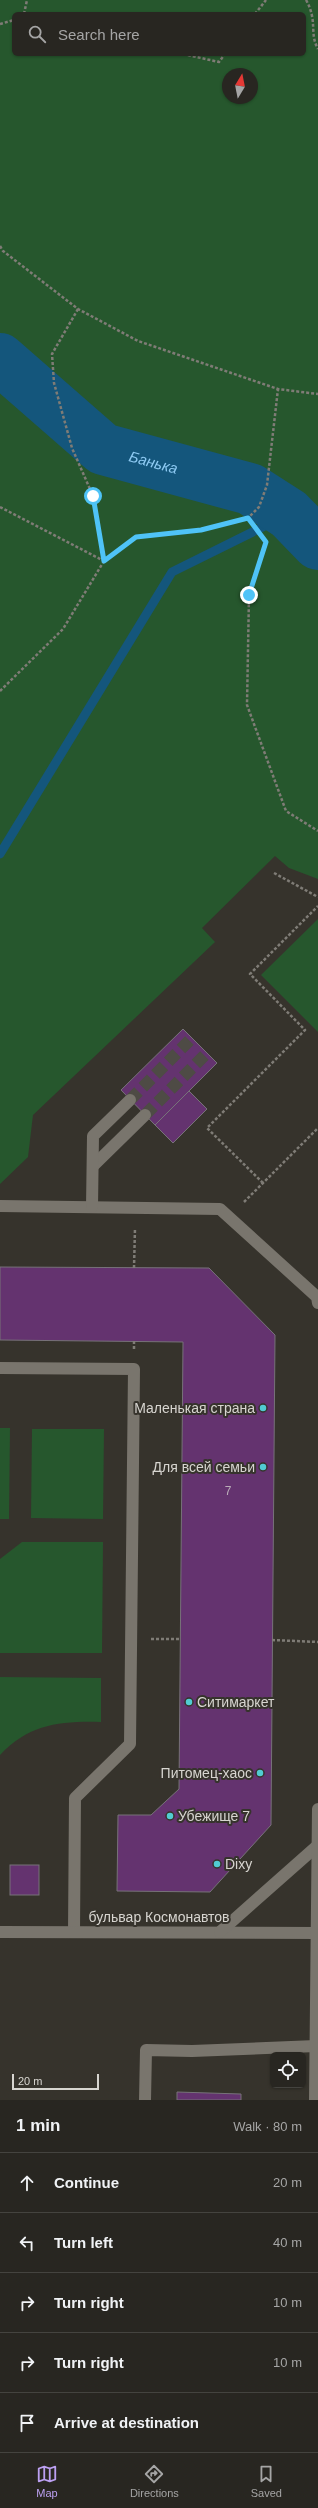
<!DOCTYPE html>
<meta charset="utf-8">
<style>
:root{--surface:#282621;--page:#34322e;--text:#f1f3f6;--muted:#a5a5a5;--line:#44433f;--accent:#bca0f2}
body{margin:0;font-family:Arial,sans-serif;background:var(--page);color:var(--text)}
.controls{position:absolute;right:12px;bottom:12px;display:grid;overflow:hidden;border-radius:6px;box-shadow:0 1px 3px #0004}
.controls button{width:36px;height:36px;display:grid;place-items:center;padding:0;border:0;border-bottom:1px solid var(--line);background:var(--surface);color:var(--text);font:20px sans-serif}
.compass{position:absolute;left:222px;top:68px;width:36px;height:36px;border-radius:50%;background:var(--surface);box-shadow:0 1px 3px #0004;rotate:10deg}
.scale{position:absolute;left:12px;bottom:10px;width:87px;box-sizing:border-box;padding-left:4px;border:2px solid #d7d5d0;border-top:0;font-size:11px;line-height:14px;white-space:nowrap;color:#d7d5d0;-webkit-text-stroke:3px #36332c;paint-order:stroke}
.stop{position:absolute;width:12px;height:12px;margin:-9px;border:3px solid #4fc3f7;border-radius:50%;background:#fff}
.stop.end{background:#4fc3f7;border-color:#fff;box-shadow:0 1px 4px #0008}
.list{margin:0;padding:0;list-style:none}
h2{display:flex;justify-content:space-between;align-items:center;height:52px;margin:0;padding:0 16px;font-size:17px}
h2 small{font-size:13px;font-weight:400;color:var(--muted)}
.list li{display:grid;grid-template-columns:26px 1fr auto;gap:12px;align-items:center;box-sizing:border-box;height:60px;padding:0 16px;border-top:1px solid var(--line)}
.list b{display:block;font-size:15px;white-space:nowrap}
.list em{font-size:13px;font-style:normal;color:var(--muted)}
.icon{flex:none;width:22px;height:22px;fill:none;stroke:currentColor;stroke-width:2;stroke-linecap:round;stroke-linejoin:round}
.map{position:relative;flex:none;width:318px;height:2100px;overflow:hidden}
.search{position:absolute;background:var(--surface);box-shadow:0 1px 3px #0004;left:12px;right:12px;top:12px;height:44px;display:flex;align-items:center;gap:10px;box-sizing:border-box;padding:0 14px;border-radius:6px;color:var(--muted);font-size:15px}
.sheet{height:352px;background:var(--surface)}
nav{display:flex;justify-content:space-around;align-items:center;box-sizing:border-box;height:56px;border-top:1px solid var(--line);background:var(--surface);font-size:11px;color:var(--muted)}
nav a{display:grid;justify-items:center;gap:2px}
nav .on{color:var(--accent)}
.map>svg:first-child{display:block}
.green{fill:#26572d;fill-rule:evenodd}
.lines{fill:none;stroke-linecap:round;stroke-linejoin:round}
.stream{stroke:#14567c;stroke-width:9}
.river{stroke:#14567c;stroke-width:52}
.building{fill:#64336f;stroke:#777279}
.minor-tunnel{stroke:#4e4b45;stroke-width:12;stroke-dasharray:12 6;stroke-linecap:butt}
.path{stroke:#7f7c76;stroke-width:2.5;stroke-dasharray:3 2;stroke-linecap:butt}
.minor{stroke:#79756d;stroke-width:12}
.route{stroke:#4fc3f7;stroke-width:5}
.poi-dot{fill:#51ccd2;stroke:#36332c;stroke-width:1.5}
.labels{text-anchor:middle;stroke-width:4;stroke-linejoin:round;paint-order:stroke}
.number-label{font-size:12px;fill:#baacb8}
.poi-label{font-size:14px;fill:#d7d5d0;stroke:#36332c;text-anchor:end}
.street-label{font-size:14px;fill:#d7d5d0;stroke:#36332c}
.water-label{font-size:15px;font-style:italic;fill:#8ecaf3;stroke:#36332c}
</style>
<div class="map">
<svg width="318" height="2100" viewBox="0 0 318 2100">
<rect width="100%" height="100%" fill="#36332c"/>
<g class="green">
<path d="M0,0h318v879l-29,-11 -14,-12 -73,72 13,14 -182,173 -5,42 -28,27zM14,14h290v40h-290zM228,74h24v24h-24z"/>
<polygon points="318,919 318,1032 261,975"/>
<polygon points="0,1428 10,1428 9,1519 0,1519"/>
<polygon points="32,1429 104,1429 103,1519 31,1518"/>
<polygon points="22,1542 103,1542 102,1653 0,1653 0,1559"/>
<path d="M0,1677l101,1v44c-40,-1 -72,2 -101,33z"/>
</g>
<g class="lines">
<polyline class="stream" points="0,854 172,572 289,514"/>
<path class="river" id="s1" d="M0,359l103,90 147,40 39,25 29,30"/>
</g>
<g class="building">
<polygon points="183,1029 217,1063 155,1125 121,1090"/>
<polygon points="189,1091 207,1109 173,1143 155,1125"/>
<polygon points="0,1267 209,1268 275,1335 271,1825 210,1892 117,1891 118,1815 151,1815 179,1789 183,1342 0,1340"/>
<rect x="10" y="1865" width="29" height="30"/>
<polygon points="177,2092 241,2094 241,2100 177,2100"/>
</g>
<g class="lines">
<g class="minor-tunnel">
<polyline points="130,1100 192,1038"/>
<polyline points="145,1115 207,1053"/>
</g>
<g class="path">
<path d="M306,0c12,21 3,33 12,49"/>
<polyline points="24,14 27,0"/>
<polyline points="255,14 266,0"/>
<polyline points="0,24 14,20"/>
<polyline points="183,54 219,62 225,54"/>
<polyline points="0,246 3,251 78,309 138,341 278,389 318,394"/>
<polyline points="78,309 52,354 54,383 72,448 93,496 104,561"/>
<polyline points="0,507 104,561"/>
<polyline points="248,518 266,542 249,595 247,705 286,811 318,831"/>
<polyline points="0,691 63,629 104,561 136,537 201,530 248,518 259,507 267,485 278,389"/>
<polyline points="274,873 318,897"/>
<polyline points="263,1183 207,1128 305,1030 250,974 318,906"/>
<polyline points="244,1202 318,1128"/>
<polyline points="134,1268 135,1228"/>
<polyline points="134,1349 134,1341"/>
<polyline points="151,1639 181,1639"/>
<polyline points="272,1640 318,1642"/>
</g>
<g class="minor">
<polyline points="93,1166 145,1115"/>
<polyline points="0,1206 220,1209 317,1297 318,1303"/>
<polyline points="92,1207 93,1136 130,1100"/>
<polyline points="0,1368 134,1369 130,1744 75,1798 74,1932"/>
<polyline points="0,1932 318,1933"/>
<polyline points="220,1932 317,1846"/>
<polyline points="145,2100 146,2050 192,2051 316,2046"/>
<polyline points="315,2100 318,1809"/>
</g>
</g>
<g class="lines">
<polyline class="route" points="93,496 104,561 136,537 201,530 248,518 266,542 249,595"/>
</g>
<g class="poi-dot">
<circle cx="263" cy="1408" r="4"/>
<circle cx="263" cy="1467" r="4"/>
<circle cx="189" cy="1702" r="4"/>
<circle cx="260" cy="1773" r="4"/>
<circle cx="170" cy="1816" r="4"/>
<circle cx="217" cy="1864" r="4"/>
</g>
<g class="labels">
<g class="number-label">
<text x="228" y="1495">7</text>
</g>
<g class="poi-label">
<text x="255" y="1413">Маленькая страна</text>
<text x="255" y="1472">Для всей семьи</text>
<text x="197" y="1707" text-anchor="start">Ситимаркет</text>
<text x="252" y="1778">Питомец-хаос</text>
<text x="178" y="1821" text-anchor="start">Убежище 7</text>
<text x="225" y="1869" text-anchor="start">Dixy</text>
</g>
<g class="street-label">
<text x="159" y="1922">бульвар Космонавтов</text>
</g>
<g class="water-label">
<text dy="5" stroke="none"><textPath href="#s1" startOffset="189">Банька</textPath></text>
</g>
</g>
</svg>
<div class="controls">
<button><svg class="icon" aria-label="locate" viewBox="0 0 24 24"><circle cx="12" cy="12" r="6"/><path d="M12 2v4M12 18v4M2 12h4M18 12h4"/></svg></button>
</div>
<svg class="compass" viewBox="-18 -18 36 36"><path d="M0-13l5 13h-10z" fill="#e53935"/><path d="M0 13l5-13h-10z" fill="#a5a5a5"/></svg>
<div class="scale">20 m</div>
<div class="stop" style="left:93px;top:496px"></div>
<div class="stop end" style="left:249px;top:595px"></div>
<div class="search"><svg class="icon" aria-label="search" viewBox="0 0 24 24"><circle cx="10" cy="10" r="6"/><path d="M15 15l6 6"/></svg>Search here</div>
</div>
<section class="sheet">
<h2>1 min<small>Walk · 80 m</small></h2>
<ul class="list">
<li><svg class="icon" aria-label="ahead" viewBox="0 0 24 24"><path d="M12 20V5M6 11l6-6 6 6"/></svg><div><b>Continue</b></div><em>20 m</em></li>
<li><svg class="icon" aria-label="left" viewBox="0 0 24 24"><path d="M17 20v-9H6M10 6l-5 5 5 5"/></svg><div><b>Turn left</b></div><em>40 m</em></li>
<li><svg class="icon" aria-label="right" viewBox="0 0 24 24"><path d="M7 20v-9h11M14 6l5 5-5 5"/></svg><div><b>Turn right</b></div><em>10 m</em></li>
<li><svg class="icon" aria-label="right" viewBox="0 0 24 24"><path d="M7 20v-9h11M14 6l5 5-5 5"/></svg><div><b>Turn right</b></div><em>10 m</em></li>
<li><svg class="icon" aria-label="arrive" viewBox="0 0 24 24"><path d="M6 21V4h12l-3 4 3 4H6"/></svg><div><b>Arrive at destination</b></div></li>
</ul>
</section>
<nav>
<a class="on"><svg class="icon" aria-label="map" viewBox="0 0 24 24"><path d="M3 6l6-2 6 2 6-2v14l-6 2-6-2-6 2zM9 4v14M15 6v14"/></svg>Map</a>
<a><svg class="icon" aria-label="directions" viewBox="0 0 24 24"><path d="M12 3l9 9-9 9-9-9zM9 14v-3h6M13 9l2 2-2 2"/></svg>Directions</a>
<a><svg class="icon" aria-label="saved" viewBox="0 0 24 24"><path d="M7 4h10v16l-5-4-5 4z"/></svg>Saved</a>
</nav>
